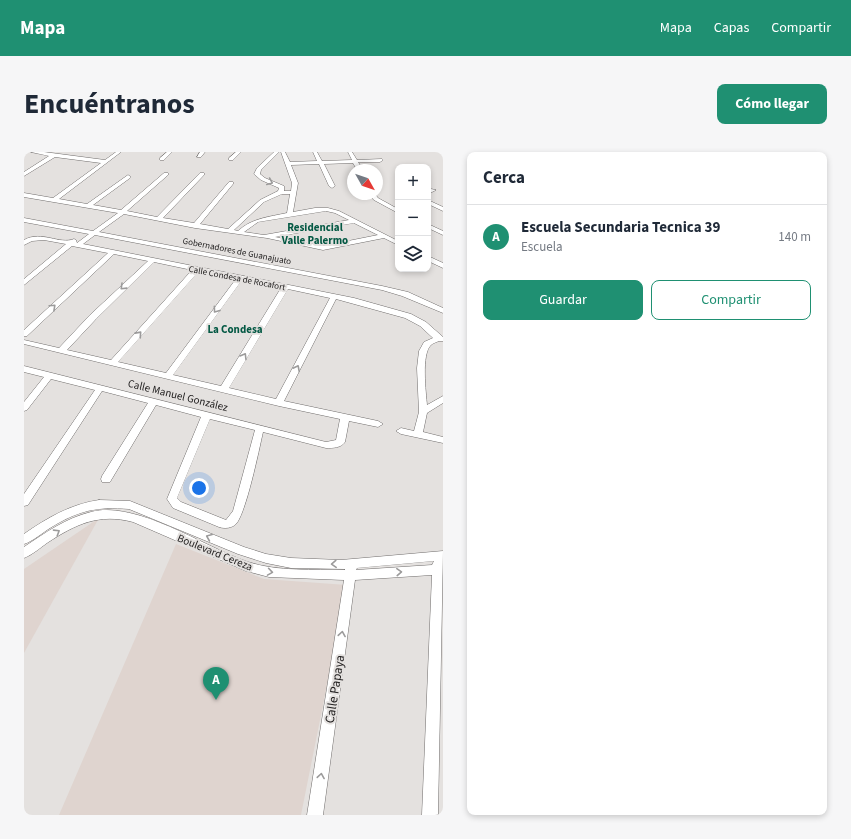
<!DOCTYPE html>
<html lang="es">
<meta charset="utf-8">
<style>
:root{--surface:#fff;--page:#f6f6f7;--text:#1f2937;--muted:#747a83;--line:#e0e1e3;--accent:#1f9072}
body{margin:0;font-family:"Source Sans 3",sans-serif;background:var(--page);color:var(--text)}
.controls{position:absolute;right:12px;top:12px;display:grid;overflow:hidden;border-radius:8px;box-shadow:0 2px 6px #0003}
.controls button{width:36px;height:36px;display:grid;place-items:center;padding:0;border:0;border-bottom:1px solid var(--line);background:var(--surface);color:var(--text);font:20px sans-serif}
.compass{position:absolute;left:323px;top:12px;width:36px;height:36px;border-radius:50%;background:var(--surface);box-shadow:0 2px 6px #0003;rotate:130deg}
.you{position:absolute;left:175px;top:336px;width:14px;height:14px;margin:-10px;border:3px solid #fff;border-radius:50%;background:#1a73e8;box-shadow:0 0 0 6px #1a73e833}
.badge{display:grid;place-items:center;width:26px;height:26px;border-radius:50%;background:var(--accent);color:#fff;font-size:13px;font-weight:700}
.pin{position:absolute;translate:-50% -33px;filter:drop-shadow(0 1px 2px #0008)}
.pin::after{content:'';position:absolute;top:21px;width:14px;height:12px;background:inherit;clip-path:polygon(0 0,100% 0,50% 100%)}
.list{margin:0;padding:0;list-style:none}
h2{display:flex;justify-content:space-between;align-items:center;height:52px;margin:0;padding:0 16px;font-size:17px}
h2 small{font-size:13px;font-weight:400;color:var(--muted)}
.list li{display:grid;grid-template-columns:26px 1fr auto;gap:12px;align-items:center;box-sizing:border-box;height:64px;padding:0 16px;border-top:1px solid var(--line)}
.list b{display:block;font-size:15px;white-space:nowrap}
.list p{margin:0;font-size:13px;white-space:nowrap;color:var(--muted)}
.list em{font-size:13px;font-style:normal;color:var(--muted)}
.actions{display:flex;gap:8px;padding:12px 16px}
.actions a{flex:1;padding:9px 0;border:1px solid var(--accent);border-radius:8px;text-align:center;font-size:14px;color:var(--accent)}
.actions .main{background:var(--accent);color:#fff}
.icon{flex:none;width:22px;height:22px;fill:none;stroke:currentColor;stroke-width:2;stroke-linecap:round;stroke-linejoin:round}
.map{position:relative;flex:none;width:419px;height:663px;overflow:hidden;border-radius:8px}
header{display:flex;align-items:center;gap:24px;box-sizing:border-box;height:56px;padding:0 20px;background:var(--accent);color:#fff}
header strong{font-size:19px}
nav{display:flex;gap:22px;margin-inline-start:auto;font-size:14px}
.intro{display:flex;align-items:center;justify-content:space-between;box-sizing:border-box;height:96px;padding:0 24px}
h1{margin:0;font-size:28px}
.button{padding:10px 18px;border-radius:8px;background:var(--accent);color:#fff;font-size:14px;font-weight:700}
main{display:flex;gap:24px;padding:0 24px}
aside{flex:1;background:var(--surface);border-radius:8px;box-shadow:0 2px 6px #0003}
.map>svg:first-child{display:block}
.built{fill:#dfd4cf}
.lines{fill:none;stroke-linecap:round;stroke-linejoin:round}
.minor-casing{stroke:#706d6c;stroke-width:1}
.minor{fill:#fff;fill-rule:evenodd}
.oneway{stroke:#9c9b9b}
.labels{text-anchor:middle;stroke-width:4;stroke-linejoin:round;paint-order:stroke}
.far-street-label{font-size:9px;fill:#232121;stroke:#e4e1df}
.far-quarter-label{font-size:11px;font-weight:bold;fill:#035843;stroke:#e4e1df}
.street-label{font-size:11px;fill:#232121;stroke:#e4e1df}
.near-street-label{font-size:13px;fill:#232121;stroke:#e4e1df}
</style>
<header>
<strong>Mapa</strong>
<nav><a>Mapa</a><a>Capas</a><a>Compartir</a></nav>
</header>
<div class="intro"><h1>Encuéntranos</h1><a class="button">Cómo llegar</a></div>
<main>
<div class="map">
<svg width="419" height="663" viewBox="0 0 419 663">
<rect width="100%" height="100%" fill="#e4e1df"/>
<g class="built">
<polygon points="75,366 0,501 0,417"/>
<polygon points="152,392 240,427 323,433 277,663 35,663"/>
</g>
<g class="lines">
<g class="minor-casing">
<g id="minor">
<path d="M7,0h13l61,8 11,-8h5l-62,47 28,5 41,-29 3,2 -1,1 -37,27 28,5 43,-37h4v2l-41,36 30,6 43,-44h4v2l-41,43 31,5 35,-41h4v2l-33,40 28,5 32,-29 18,-9 1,-3 -18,-8 -7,-6 3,-6 17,-16h5l-18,18 -1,4 5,4 19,8v5h7l1,-8 -11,-31h4l5,10 27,-1 -4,-9h4l5,9 30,-1 -4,-8h4l5,8 25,-1 1,1 -3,2h-22l5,8h-6l-4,-7 -29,1 11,22 -3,2 -3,-2 -10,-22 -28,1 7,18 -5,29 22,-4h13l11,3 59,30v4l-14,-7 -61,12 -56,-12 -72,-10 -71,-14 -25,18 283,54 26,6 35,16v5l-41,-17 -20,-6 -287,-55 -12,9 271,54 57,16 15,8 17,15v4h-4c-2,1 -6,2 -8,4 -10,9 -5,48 -4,60l16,-9v7l-16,10 -4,19 20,5v6l-42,-9 -5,-3 5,-3 13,3 5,-19 -2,-44 2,-17 5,-9 9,-4 -13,-12 -15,-8 -69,-19 -52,102 94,20 5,3 -5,3 -29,-6 -4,21c-4,6 -12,6 -19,6l-63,-16c-4,18 -17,81 -27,92 -4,4 -11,5 -17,3l-46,-19 -6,-9 34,-82 -45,-12 -46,77h-8l-1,-3 1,-3 46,-73 -46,-12 -74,114 -4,1v-12l71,-104 -44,-11 -24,31 -3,1v-9l20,-25 -20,-5v-6l302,76 10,-2 4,-21 -61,-13 -255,-62v-4l35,8 31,-33 58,-54 -34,-7 -87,82h-3v-6l84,-77 -36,-7 -48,39v-6l42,-35 -22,-4 -12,1 -8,4v-5c18,-10 35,5 50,-1l2,1 1,3 12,-9 -65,-12v-4l69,13 25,-18 -94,-16v-4l29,5 48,-35 -46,-6 -31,19v-4l25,-16zM258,42h8l-3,19c-18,4 -35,5 -49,18l-4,-1 30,-28zM302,59l9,2 14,7 -85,15 -20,-3 14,-10zM330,71l24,12 -55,11 -48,-9zM130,110l38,8 -81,90 -44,-10 29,-31zM175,119l37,8 -70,94 -48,-11zM218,128l39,8 -60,98 -48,-11zM264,137l42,9 -54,101 -47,-11zM186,267l45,11 -22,81 -7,9 -45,-18 -4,-4z"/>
<polygon points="143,0 148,0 140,8 136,8 136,6"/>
<polygon points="176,0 181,0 177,5 173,5"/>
<polygon points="212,0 217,0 209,8 205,8 205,6"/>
<polygon points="407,37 412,38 404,42 404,38"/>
<polygon points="345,42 351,42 354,46 374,57 374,61 350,48"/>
<polygon points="404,48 419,55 419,59 404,52"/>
<polygon points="404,72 419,79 419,83 404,76"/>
<polygon points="404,104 419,111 419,116 404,109"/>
<path d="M75,348l31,1 114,46 22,7 25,4 50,2 102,-9 -5,264h-16l10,-240 -77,5 -32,235h-16l37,-235 -75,-3 -23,-6 -113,-49c-34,-9 -57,2 -86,21 -7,5 -15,12 -23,15v-11c21,-14 42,-29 67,-35 45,-12 113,35 157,50 31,10 65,7 97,8v-1l-54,-1 -25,-5 -28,-9 -109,-45c-32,-3 -52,2 -79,19 -8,5 -17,13 -26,16v-10c23,-16 47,-30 75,-34zM410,409l-2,4 -76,5 1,-2z"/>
</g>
</g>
<use href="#minor" class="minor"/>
</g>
<defs><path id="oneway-chevron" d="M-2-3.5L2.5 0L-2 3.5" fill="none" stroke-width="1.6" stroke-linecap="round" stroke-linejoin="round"/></defs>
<g class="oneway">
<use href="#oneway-chevron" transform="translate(246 30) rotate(23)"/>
<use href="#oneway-chevron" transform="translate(99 135) rotate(136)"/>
<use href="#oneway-chevron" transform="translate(29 155) rotate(-43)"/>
<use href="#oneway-chevron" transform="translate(192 158) rotate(126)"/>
<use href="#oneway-chevron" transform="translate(115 182) rotate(-48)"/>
<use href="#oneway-chevron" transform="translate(220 204) rotate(-59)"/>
<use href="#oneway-chevron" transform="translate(273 216) rotate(-63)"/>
<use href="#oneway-chevron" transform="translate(33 380) rotate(-32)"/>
<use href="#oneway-chevron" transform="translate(185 385) rotate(-157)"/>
<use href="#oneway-chevron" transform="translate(310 412) rotate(177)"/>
<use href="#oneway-chevron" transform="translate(246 420) rotate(9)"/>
<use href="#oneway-chevron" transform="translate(375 420) rotate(-3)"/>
<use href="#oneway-chevron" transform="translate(318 482) rotate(-81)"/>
<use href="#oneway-chevron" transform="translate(297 624) rotate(-81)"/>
</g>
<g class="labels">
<g class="far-street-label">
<text transform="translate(213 99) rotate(11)" y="3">Gobernadores de Guanajuato</text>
<text transform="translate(213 126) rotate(11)" y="3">Calle Condesa de Rocafort</text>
</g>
<g class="far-quarter-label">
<text x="291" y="79">Residencial<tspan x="291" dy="13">Valle Palermo</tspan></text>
<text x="211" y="181">La Condesa</text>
</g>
<g class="street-label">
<text transform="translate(154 243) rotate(14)" y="4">Calle Manuel González</text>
<text transform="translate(191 400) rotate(22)" y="4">Boulevard Cereza</text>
</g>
<g class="near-street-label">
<text transform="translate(310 537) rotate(-81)" y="5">Calle Papaya</text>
</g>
</g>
</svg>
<div class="controls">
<button>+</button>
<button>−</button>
<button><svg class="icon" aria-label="layers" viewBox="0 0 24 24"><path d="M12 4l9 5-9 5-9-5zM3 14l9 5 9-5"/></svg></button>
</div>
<svg class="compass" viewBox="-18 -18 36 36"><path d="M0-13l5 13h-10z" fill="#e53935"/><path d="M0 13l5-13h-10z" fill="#747a83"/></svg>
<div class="you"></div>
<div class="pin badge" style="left:192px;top:548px">A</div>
</div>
<aside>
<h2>Cerca<small></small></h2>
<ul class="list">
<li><span class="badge">A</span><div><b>Escuela Secundaria Tecnica 39</b><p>Escuela</p></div><em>140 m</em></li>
</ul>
<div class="actions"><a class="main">Guardar</a><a>Compartir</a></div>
</aside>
</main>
